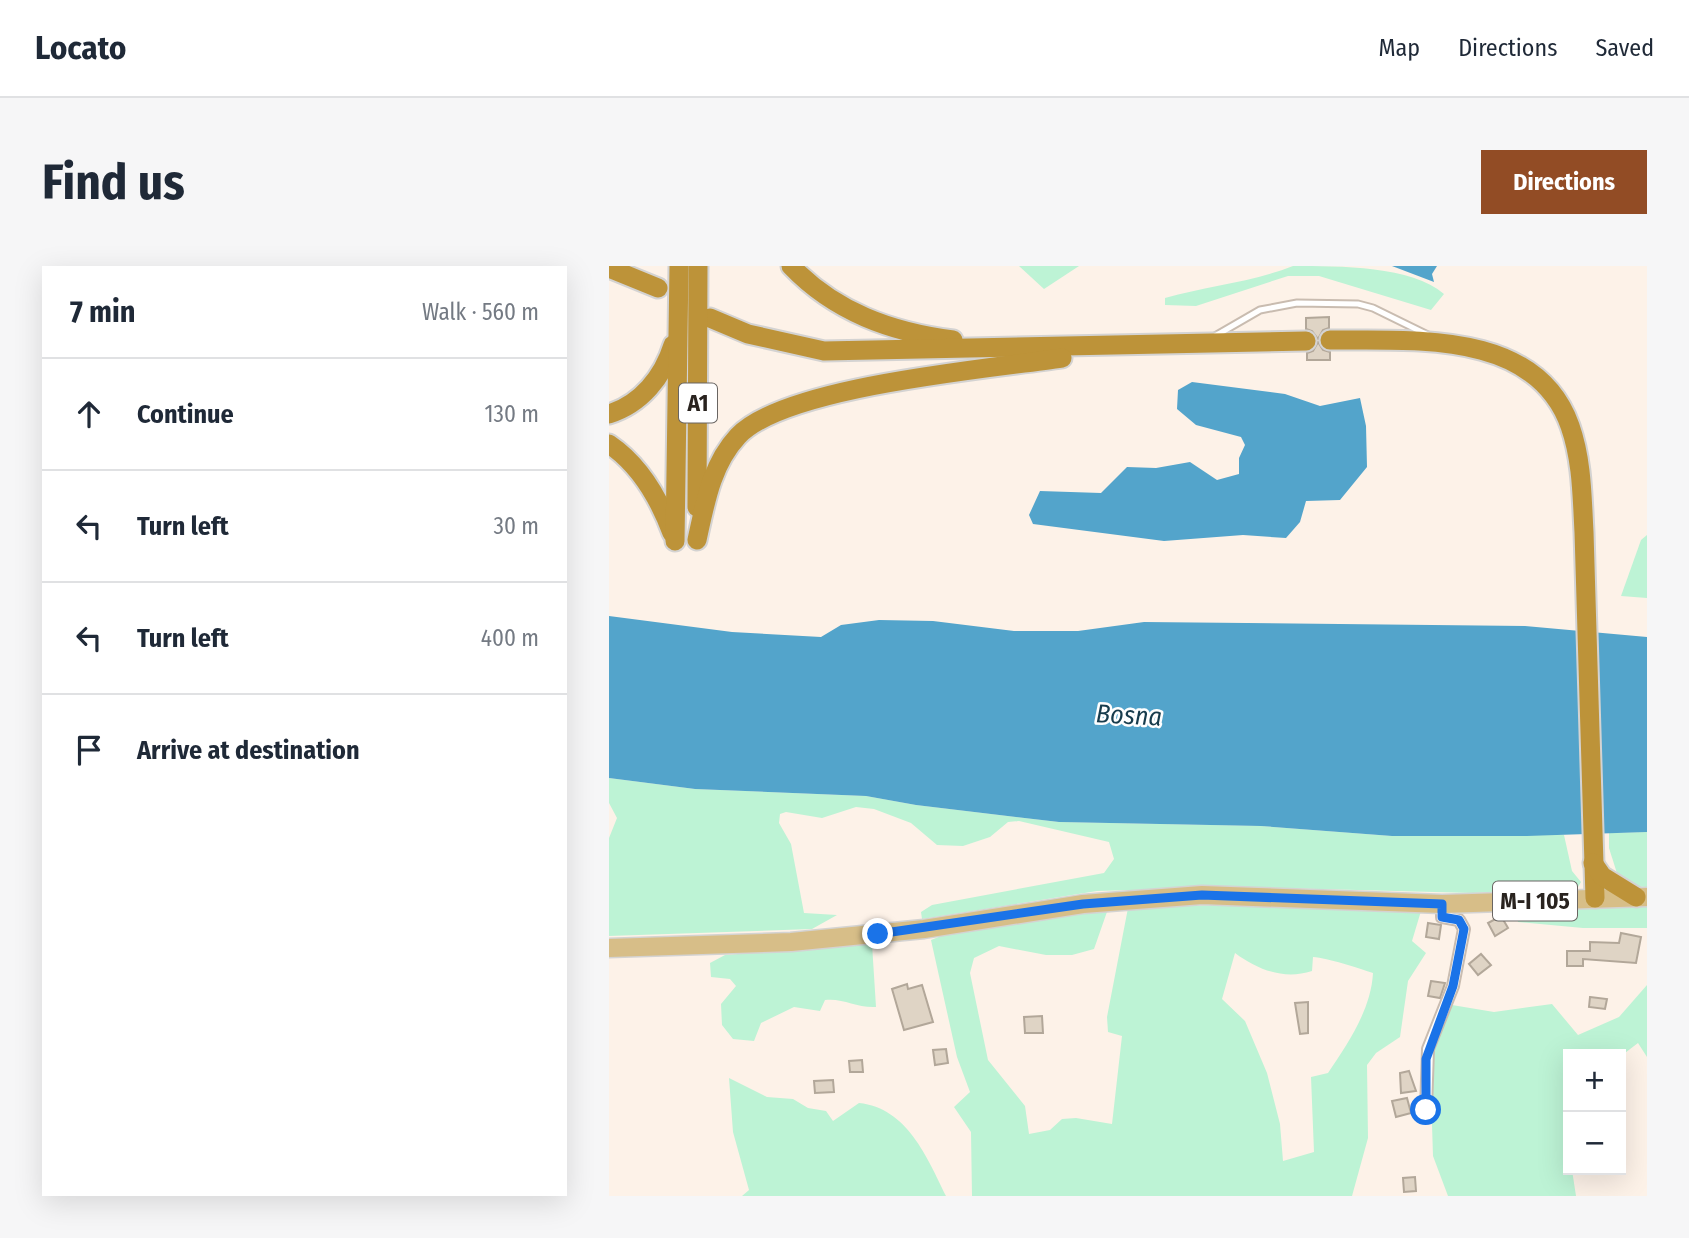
<!DOCTYPE html>
<meta charset="utf-8">
<style>
:root{--surface:#fff;--page:#f6f6f7;--text:#1f2937;--muted:#747a83;--line:#e0e1e3;--accent:#924c25}
body{margin:0;font-family:"Fira Sans Condensed",sans-serif;background:var(--page);color:var(--text)}
.controls{position:absolute;right:21px;bottom:21px;display:grid;overflow:hidden;border-radius:0px;box-shadow:0 7px 28px #0002}
.controls button{width:63px;height:63px;display:grid;place-items:center;padding:0;border:0;border-bottom:2px solid var(--line);background:var(--surface);color:var(--text);font:35px sans-serif}
.stop{position:absolute;width:21px;height:21px;margin:-16px;border:5px solid #1a73e8;border-radius:50%;background:#fff}
.stop.end{background:#1a73e8;border-color:#fff;box-shadow:0 2px 7px #0008}
.list{margin:0;padding:0;list-style:none}
h2{display:flex;justify-content:space-between;align-items:center;height:91px;margin:0;padding:0 28px;font-size:30px}
h2 small{font-size:23px;font-weight:400;color:var(--muted)}
.list li{display:grid;grid-template-columns:46px 1fr auto;gap:21px;align-items:center;box-sizing:border-box;height:112px;padding:0 28px;border-top:2px solid var(--line)}
.list b{display:block;font-size:26px;white-space:nowrap}
.list em{font-size:23px;font-style:normal;color:var(--muted)}
.icon{flex:none;width:38px;height:38px;fill:none;stroke:currentColor;stroke-width:2;stroke-linecap:round;stroke-linejoin:round}
.map{position:relative;flex:none;width:1038px;height:930px;overflow:hidden;border-radius:0px}
header{display:flex;align-items:center;gap:42px;box-sizing:border-box;height:98px;padding:0 35px;background:var(--surface);border-bottom:2px solid var(--line)}
header strong{font-size:33px}
nav{display:flex;gap:38px;margin-inline-start:auto;font-size:24px}
.intro{display:flex;align-items:center;justify-content:space-between;box-sizing:border-box;height:168px;padding:0 42px}
h1{margin:0;font-size:49px}
.button{padding:18px 32px;border-radius:0px;background:var(--accent);color:#fff;font-size:24px;font-weight:700}
main{display:flex;gap:42px;padding:0 42px}
aside{flex:1;background:var(--surface);border-radius:0px;box-shadow:0 7px 28px #0002}
.map>svg:first-child{display:block}
.green{fill:#bdf3d5;fill-rule:evenodd}
.water{fill:#53a4cb}
.building{fill:#dfd4c5;stroke:#b2a799;stroke-width:2}
.lines{fill:none;stroke-linecap:round;stroke-linejoin:round}
.lane-casing{stroke:#c9bcb0;stroke-width:9}
.street-casing{stroke:#c9bcb0;stroke-width:14}
.primary-casing{stroke:#d4d3d2;stroke-width:21}
.highway-casing{stroke:#d4d3d2;stroke-width:23}
.lane{stroke:#fff;stroke-width:5}
.street{stroke:#fff;stroke-width:10}
.primary{stroke:#d7be88;stroke-width:18}
.highway{stroke:#bd9339;stroke-width:19}
.route{stroke:#1a73e8;stroke-width:9}
.labels{text-anchor:middle;stroke-width:5;stroke-linejoin:round;paint-order:stroke}
.shield{fill:#fff;stroke:#696562;stroke-width:2}
.shield-label{font-size:23px;font-weight:bold;fill:#29231f}
.water-label{font-size:26px;font-style:italic;fill:#173c4d;stroke:#fff}
</style>
<header>
<strong>Locato</strong>
<nav><a>Map</a><a>Directions</a><a>Saved</a></nav>
</header>
<div class="intro"><h1>Find us</h1><a class="button">Directions</a></div>
<main>
<aside>
<h2>7 min<small>Walk · 560 m</small></h2>
<ul class="list">
<li><svg class="icon" aria-label="ahead" viewBox="0 0 24 24"><path d="M12 20V5M6 11l6-6 6 6"/></svg><div><b>Continue</b></div><em>130 m</em></li>
<li><svg class="icon" aria-label="left" viewBox="0 0 24 24"><path d="M17 20v-9H6M10 6l-5 5 5 5"/></svg><div><b>Turn left</b></div><em>30 m</em></li>
<li><svg class="icon" aria-label="left" viewBox="0 0 24 24"><path d="M17 20v-9H6M10 6l-5 5 5 5"/></svg><div><b>Turn left</b></div><em>400 m</em></li>
<li><svg class="icon" aria-label="arrive" viewBox="0 0 24 24"><path d="M6 21V4h12l-3 4 3 4H6"/></svg><div><b>Arrive at destination</b></div></li>
</ul>
</aside>
<div class="map">
<svg width="1038" height="930" viewBox="0 0 1038 930">
<rect width="100%" height="100%" fill="#fdf2e8"/>
<g class="green">
<polygon points="410,0 470,0 435,23"/>
<path d="M684,0c47,0 119,0 151,28l-13,16 -112,-34h-31l-92,30 -31,-1v-7c42,-12 87,-16 128,-32z"/>
<polygon points="1038,269 1038,332 1012,330 1032,274"/>
<polygon points="0,512 86,523 257,530 307,539 450,556 652,560 783,570 955,569 963,605 972,616 969,621 864,627 629,621 488,625 313,653 312,646 323,639 495,607 505,593 500,576 410,555 399,556 381,571 354,580 328,579 302,557 265,543 247,541 213,552 177,546 171,548 170,557 182,578 195,647 228,649 203,663 0,670 0,572 8,552 0,537"/>
<polygon points="1038,566 1038,621 1012,620 1000,582 1000,567"/>
<path d="M639,638l173,7 -9,30 14,12 -18,28 -8,56 -24,16 -9,12 1,73 -16,58h-380l-1,-64 -17,-25 16,-15 -13,-35 -26,-117 10,-4 167,-27 -14,40 -22,6h-26l-47,-9 -25,12 -4,15 18,87 37,46 4,28 21,-4 12,-11 14,-1 36,6 10,-88 -14,-4 -1,-15 21,-109zM626,687c23,17 49,27 77,18l1,-14c15,1 45,11 60,16 -2,37 -25,70 -45,100l-17,4 3,75 -31,9 -3,-37 -13,-51 -22,-52 -23,-22z"/>
<polygon points="1038,640 1038,662 974,662 909,656 906,645"/>
<path d="M263,678l4,63c-20,1 -32,-9 -51,-7l-5,11 -26,-4 -33,16 -7,18 -21,-2 -11,-14 -1,-21 15,-18 -6,-7 -19,-2 -1,-14 15,-8z"/>
<polygon points="1038,719 1038,791 1029,777 1012,790 959,788 959,904 963,904 967,930 839,930 824,890 821,796 843,739 885,746 943,738 969,769 1010,751"/>
<path d="M120,812l38,19 26,2 15,9 18,3 7,10 26,-18c48,5 68,54 87,93h-204l7,-6 -16,-58z"/>
</g>
<g class="water">
<polygon points="783,0 828,0 823,8 825,16"/>
<polygon points="583,116 676,128 711,140 751,132 757,160 758,201 731,234 697,235 691,256 677,272 634,269 555,275 424,258 420,249 431,225 492,227 518,201 547,202 581,196 608,214 630,208 630,192 636,179 632,171 587,159 568,143 569,124"/>
<polygon points="0,350 123,366 212,371 232,359 270,354 324,355 405,365 469,365 535,356 916,360 1038,371 1038,566 918,570 783,570 652,560 450,556 307,539 257,530 86,523 0,512"/>
</g>
<g class="building">
<polygon points="720,51 720,62 714,64 709,73 703,65 697,63 697,52"/>
<polygon points="709,76 714,84 721,86 721,94 698,94 698,87 704,85"/>
<polygon points="892,650 899,662 886,670 879,657"/>
<polygon points="819,657 832,659 830,673 817,671"/>
<polygon points="1012,667 1032,671 1027,697 974,693 974,700 958,700 958,685 981,685 981,676 1010,677"/>
<polygon points="872,688 882,699 869,709 860,698"/>
<polygon points="822,715 836,717 831,732 819,730"/>
<polygon points="298,718 299,723 313,719 324,756 295,764 283,723"/>
<polygon points="981,731 998,733 996,743 980,741"/>
<polygon points="699,736 699,767 691,768 686,737"/>
<polygon points="433,750 434,767 416,767 415,751"/>
<polygon points="337,783 339,797 326,799 324,784"/>
<polygon points="253,794 254,806 241,806 240,795"/>
<polygon points="800,805 807,825 792,827 791,807"/>
<polygon points="224,814 225,826 206,827 205,815"/>
<polygon points="798,832 802,847 787,851 783,835"/>
<polygon points="806,911 807,925 795,926 794,912"/>
</g>
<g class="lines">
<g class="lane-casing">
<polyline id="lane" points="606,70 651,44 688,37 749,38 764,42 819,69"/>
</g>
<g class="street-casing">
<polyline id="street" points="817,844 819,783 844,720 855,663 850,654 833,651 833,638"/>
</g>
<g class="primary-casing">
<polyline id="primary" points="0,682 182,676 315,663 474,638 593,629 833,638 1038,631"/>
</g>
<g class="highway-casing">
<g id="highway">
<path d="M182,0c44,46 100,66 162,74"/>
<polyline points="0,2 49,22"/>
<polyline points="101,52 139,68 215,85 697,75"/>
<path d="M721,74c81,1 206,-11 240,86 12,34 12,70 14,106l11,366"/>
<path d="M0,148c32,-10 54,-37 64,-69"/>
<path d="M0,178c31,21 50,54 63,89"/>
<polyline points="88,241 89,0"/>
<path d="M88,274c8,-36 14,-75 41,-104 47,-50 251,-67 324,-78"/>
<polyline points="66,275 70,0"/>
<polyline points="984,597 993,610 1027,631"/>
</g>
</g>
<use href="#lane" class="lane"/>
<use href="#street" class="street"/>
<use href="#primary" class="primary"/>
<use href="#highway" class="highway"/>
</g>
<g class="lines">
<polyline class="route" points="269,668 474,638 593,629 833,638 833,651 850,654 855,663 844,720 817,793 817,844"/>
</g>
<g class="labels">
<g class="shield">
<rect x="70" y="117.5" width="38" height="39" rx="5"/>
<rect x="884" y="615.5" width="84" height="39" rx="5"/>
</g>
<g class="shield-label">
<text x="89" y="145">A1</text>
<text x="926" y="643">M-I 105</text>
</g>
<g class="water-label">
<text transform="translate(520 449) rotate(3)" y="9">Bosna</text>
</g>
</g>
</svg>
<div class="controls">
<button>+</button>
<button>−</button>
</div>
<div class="stop" style="left:817px;top:844px"></div>
<div class="stop end" style="left:269px;top:668px"></div>
</div>
</main>
